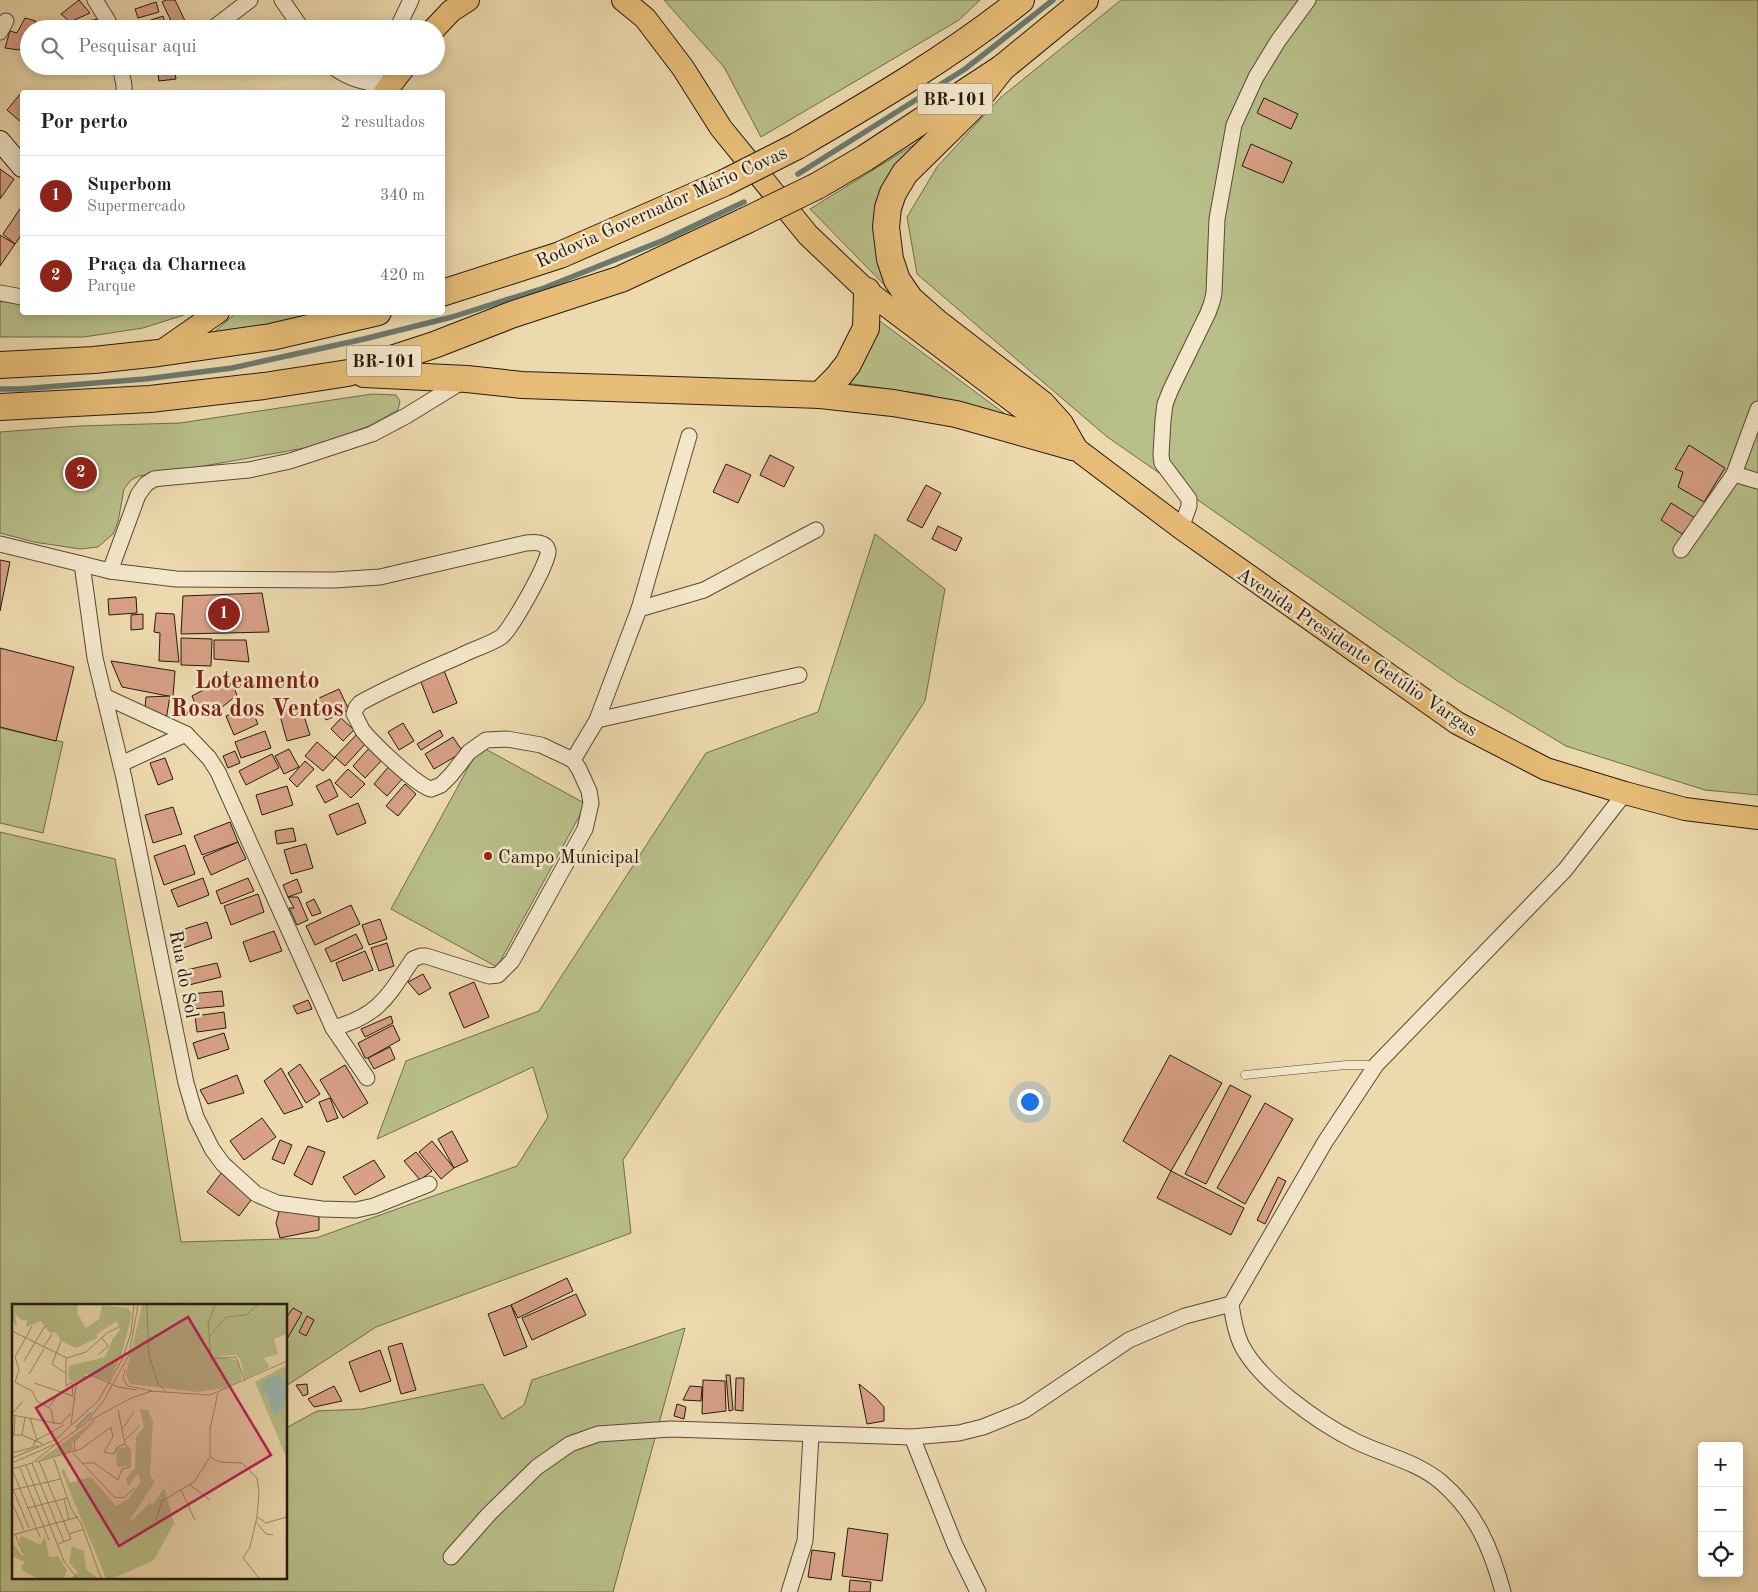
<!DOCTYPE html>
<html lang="pt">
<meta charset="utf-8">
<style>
:root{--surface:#fff;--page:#f2f2f2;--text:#202124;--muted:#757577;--line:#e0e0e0;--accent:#8f2418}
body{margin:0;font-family:"Old Standard TT",serif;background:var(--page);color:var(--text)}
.controls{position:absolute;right:15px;bottom:15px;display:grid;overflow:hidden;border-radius:5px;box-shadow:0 2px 12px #0003}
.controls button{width:45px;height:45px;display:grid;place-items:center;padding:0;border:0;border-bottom:1px solid var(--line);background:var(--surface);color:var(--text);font:25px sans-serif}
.you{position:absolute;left:1029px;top:1101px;width:18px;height:18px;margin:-12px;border:4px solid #fff;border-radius:50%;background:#1a73e8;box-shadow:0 0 0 8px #1a73e833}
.badge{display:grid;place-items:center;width:32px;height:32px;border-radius:50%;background:var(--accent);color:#fff;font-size:16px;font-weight:700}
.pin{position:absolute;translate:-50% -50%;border:2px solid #fff;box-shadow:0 1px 5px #0006}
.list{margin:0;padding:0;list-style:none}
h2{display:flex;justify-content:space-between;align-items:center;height:65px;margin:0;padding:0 20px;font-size:21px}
h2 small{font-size:16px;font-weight:400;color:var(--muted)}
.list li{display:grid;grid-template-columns:32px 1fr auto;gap:15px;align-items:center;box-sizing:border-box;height:80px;padding:0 20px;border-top:1px solid var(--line)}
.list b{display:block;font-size:19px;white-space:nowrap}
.list p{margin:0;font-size:16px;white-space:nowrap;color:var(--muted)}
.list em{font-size:16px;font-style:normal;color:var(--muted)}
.icon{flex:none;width:28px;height:28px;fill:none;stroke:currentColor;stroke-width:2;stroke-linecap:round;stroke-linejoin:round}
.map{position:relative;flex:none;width:1758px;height:1592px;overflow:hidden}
.search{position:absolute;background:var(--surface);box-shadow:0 2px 12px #0003;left:20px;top:20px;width:425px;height:55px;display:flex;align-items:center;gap:12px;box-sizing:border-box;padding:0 18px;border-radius:28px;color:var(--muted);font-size:19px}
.panel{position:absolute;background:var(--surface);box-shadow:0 2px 12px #0003;left:20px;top:90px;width:425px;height:225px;border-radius:5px}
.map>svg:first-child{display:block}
.green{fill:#b8bf89;stroke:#6e6c4c}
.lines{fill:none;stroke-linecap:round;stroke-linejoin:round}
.stream{stroke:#6a796f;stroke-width:5.5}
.building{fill:#d7a087;stroke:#241a0e}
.lane-casing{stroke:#564a36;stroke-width:9}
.street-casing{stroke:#564a36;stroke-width:17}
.secondary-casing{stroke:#241a0e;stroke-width:22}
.primary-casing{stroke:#241a0e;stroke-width:24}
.highway-casing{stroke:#241a0e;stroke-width:28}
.lane{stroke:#f3e6ca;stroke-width:8}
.street{stroke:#f3e6ca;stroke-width:15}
.secondary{stroke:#f3e6ca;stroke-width:20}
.primary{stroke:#e6bc76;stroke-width:22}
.highway{stroke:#e6bc76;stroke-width:26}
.highway-bridge-casing{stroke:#241a0e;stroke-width:28;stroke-linecap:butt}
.highway-bridge{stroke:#e6bc76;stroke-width:26}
.poi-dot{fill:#8f2418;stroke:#f3e6ca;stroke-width:2}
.labels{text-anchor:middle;stroke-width:5;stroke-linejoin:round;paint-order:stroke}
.shield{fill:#f3e6ca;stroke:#625746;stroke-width:1}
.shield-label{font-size:18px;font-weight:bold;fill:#241a0e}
.street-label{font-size:19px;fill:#241a0e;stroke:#f3e6ca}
.poi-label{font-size:19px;fill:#241a0e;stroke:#f3e6ca;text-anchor:start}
.district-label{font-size:24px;font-weight:bold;fill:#7a1f14;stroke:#f3e6ca}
.inset-river{fill:none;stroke:#99b9b0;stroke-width:2.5}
.inset-road{fill:none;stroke:#9c8d6d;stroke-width:1}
.view{fill:#c2185b;fill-opacity:0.15;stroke:#c2185b;stroke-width:2.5}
.inset-edge{fill:none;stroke:#241a0e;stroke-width:2.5}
</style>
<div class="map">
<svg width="1758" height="1592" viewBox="0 0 1758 1592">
<rect width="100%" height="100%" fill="#ecd9ad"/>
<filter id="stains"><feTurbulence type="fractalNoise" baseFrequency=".004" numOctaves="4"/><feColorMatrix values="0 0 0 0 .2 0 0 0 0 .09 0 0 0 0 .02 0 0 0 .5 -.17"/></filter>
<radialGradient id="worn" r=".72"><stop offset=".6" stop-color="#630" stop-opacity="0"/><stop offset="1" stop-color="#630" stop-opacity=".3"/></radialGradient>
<g class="green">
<polygon points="664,0 980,0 959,20 761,137 724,67"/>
<polygon points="1121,0 1758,0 1758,795 1705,790 1566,746 1459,682 1106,436 917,274 907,217 937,167 1000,98"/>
<polygon points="936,131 881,199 904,305 810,209"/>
<polygon points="0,298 22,301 22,312 190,313 143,328 84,337 0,337"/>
<polygon points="236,313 327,313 295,320 213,333"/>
<polygon points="877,319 1012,419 929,395 846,383"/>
<polygon points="372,394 396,395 400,401 398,410 369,426 316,446 187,469 139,476 131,480 124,489 118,522 113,534 98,547 80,549 34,542 0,533 0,432 79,426 180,423"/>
<polygon points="875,534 945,589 925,701 623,1160 631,1233 376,1327 286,1386 286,1306 14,1306 14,1578 286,1578 286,1428 317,1411 362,1409 483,1384 502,1419 524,1405 532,1380 685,1328 613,1592 0,1592 0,832 115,859 149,1044 181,1242 316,1238 517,1166 548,1117 533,1067 377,1139 406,1061 539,1011 706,753 818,712"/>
<polygon points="0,728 63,742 43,833 0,823"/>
<polygon points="480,746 586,804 497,967 391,909"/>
</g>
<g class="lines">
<g class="stream">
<polyline points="798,174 965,69 1053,0"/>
<polyline points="0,389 21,389 145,379 232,368 364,339 452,317 544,288 664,240 744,202"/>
</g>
</g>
<g class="building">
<polygon points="79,0 90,13 70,22 61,14"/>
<polygon points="166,0 175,0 188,27 183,29 175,29 162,2"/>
<polygon points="156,2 159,12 138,18 135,9"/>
<polygon points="163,16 167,29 144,29 142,23"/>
<polygon points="25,18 36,21 31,29 29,29 29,33 19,50 5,48 10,31 17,33"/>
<polygon points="104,18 107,29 78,29 76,23"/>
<polygon points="76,23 77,29 55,29 55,26"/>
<polygon points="157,66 174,66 176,79 159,81"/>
<polygon points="21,93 22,95 22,123 7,110"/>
<polygon points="1264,98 1298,114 1291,129 1257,113"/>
<polygon points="1251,144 1292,162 1283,183 1242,166"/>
<polygon points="0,169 14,179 0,199"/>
<polygon points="22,206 22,234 15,244 3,234"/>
<polygon points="0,235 15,244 0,266"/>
<polygon points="1689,445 1725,468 1704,502 1678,487 1683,472 1675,469"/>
<polygon points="770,455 794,467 784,487 760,475"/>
<polygon points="726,464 751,475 738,503 713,492"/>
<polygon points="926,485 941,493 922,528 907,520"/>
<polygon points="1671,503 1695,518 1682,534 1661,520"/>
<polygon points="938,526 962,538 956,551 932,539"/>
<polygon points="0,560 10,562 0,611"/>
<polygon points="262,593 269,632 181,634 183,596"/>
<polygon points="136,597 137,613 109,615 108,599"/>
<polygon points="156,613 174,614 179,662 159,661 160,633 154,632"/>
<polygon points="143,614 143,629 131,630 131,615"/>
<polygon points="181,638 212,639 211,666 181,665"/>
<polygon points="214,640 246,640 249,662 214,659"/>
<polygon points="0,648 74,667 56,741 0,727"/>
<polygon points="111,661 175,671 173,697 122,687"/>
<polygon points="443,668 457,703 433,713 419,677"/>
<polygon points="229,676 237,695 221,708 216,702 198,711 192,696"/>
<polygon points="339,689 349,710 326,720 317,699"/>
<polygon points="170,696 166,720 145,708 146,697"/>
<polygon points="214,703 219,708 207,717 203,712"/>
<polygon points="250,706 258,724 234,735 226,716"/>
<polygon points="301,706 310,735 287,741 279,712"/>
<polygon points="341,718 354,730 343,741 331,729"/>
<polygon points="403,723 414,741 399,750 388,732"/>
<polygon points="440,730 443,736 421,750 417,744"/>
<polygon points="265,731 271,748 241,758 235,742"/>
<polygon points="358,733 367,742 345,766 335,757"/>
<polygon points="453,737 463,752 434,769 425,754"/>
<polygon points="317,742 335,758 323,771 305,756"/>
<polygon points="371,746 384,758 365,778 353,766"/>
<polygon points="289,749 299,767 284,774 275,756"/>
<polygon points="235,751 240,763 228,768 223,756"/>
<polygon points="272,754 279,768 246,785 239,771"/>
<polygon points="165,758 173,779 158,785 150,763"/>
<polygon points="305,761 314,769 297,787 289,779"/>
<polygon points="390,765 404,777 387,796 374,784"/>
<polygon points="348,769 365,784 351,798 335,783"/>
<polygon points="330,779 338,796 325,803 316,786"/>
<polygon points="405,784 416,794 398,816 386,806"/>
<polygon points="287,786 293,805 262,815 256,795"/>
<polygon points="358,803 366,823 337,835 329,815"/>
<polygon points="173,807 182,834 153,843 145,815"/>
<polygon points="230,822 238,842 202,855 194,836"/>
<polygon points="293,828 296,841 277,844 275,831"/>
<polygon points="238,842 246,859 211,875 203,857"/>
<polygon points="306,844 313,868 291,874 284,850"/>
<polygon points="185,845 195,874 164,885 154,856"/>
<polygon points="203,878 209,895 178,907 171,890"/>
<polygon points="248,878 254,891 221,904 216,891"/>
<polygon points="297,879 302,892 288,897 283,885"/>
<polygon points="258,894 264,912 231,925 224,906"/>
<polygon points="288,897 298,897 308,920 297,925 289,908 294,908"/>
<polygon points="314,899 321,913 312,916 306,903"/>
<polygon points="351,905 360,924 315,945 306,926"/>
<polygon points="380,919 387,939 369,945 362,925"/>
<polygon points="207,922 212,938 183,948 178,931"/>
<polygon points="274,931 282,951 250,962 243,942"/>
<polygon points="356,934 363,948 331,962 325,949"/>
<polygon points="387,943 394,966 379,971 371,948"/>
<polygon points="365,951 373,970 343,981 336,963"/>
<polygon points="217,963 221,977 185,986 182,971"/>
<polygon points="423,974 431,988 419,995 408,982"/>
<polygon points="474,982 489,1017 464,1028 449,993"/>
<polygon points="222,991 224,1006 192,1009 190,994"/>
<polygon points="308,1000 312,1009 297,1014 293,1006"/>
<polygon points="224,1012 226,1028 197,1032 195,1016"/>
<polygon points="391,1016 393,1023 365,1037 361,1029"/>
<polygon points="393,1025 400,1040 368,1058 365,1058 358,1043"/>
<polygon points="224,1033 229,1049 198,1059 193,1043"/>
<polygon points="390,1047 395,1059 374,1069 368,1058"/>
<polygon points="1170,1055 1222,1083 1171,1171 1123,1141"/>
<polygon points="300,1064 320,1094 306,1103 288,1073"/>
<polygon points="345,1065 368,1103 343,1118 320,1080"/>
<polygon points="281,1068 303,1107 284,1114 264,1081"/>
<polygon points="237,1075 244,1093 208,1104 200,1090"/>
<polygon points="1230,1085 1251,1096 1206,1184 1185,1174"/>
<polygon points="330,1098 338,1118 327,1122 319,1102"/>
<polygon points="1265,1103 1293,1119 1245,1204 1217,1188"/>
<polygon points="262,1118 276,1137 244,1160 230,1141"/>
<polygon points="452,1131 468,1161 454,1168 438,1139"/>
<polygon points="280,1140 292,1145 284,1164 272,1159"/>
<polygon points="432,1141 454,1168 441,1179 419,1152"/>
<polygon points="308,1146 325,1152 312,1185 294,1175"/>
<polygon points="416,1152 432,1171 420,1180 404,1161"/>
<polygon points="374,1160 385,1177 355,1195 343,1177"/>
<polygon points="1171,1171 1244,1208 1231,1235 1157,1198"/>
<polygon points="222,1172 254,1196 239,1216 207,1192"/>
<polygon points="1278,1177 1286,1181 1265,1224 1257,1220"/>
<polygon points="280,1208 319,1213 319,1230 280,1238 276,1223"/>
<polygon points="567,1278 573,1291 518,1318 511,1305"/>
<polygon points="576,1294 586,1315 532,1340 522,1318"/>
<polygon points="511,1305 527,1347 504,1356 488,1314"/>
<polygon points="293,1308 302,1313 287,1339 286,1318"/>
<polygon points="307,1316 314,1320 306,1336 299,1332"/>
<polygon points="402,1343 416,1390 401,1394 388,1347"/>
<polygon points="380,1350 391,1381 360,1392 349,1362"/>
<polygon points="726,1375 730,1375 733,1410 729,1411"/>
<polygon points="736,1378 744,1378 743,1411 735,1410"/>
<polygon points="703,1380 725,1381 726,1411 702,1414"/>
<polygon points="307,1384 308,1394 303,1396 296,1385"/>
<polygon points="859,1384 875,1397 884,1407 884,1421 867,1424"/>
<polygon points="334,1386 342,1401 314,1407 308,1399"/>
<polygon points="690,1386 702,1387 701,1401 683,1400"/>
<polygon points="677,1404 686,1407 684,1419 674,1416"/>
<polygon points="848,1528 888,1534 882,1581 842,1576"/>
<polygon points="812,1550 835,1553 831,1580 808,1577"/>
<polygon points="850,1580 871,1582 870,1592 849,1592"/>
</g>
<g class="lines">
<g class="lane-casing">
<polyline id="lane" points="1245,1075 1346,1065 1376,1065"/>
</g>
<g class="street-casing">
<g id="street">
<polyline points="95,0 108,21 110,29"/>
<polyline points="282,0 302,29"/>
<polyline points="212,29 250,0"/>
<polyline points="397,29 411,0"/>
<polyline points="0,32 6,21"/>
<polyline points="120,66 124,85 124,92"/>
<path d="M332,66c18,14 37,18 58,19"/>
<polyline points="371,84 380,66"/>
<polyline points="0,293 22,297"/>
<polyline points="1758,409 1734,474 1758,481"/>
<polyline points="1181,528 1189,506 1189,499 1162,463 1161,455 1163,420 1165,404 1171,389 1208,313 1212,302 1214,293 1217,219 1234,125 1256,77 1278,41 1308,0"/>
<path d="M0,544l110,27 66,8 158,1 46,-3 146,-34c8,-1 20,-2 22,8 2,10 -38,80 -47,86 -12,8 -28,12 -41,19 -34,15 -68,29 -100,47l-4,5 -2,6c3,5 6,12 9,17 11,13 53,54 68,58l10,-4 10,-10 18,-23 17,-12 21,-1 34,6 32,15"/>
<polyline points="1681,550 1734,474"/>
<polyline points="82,564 95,658 124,778 186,1083 196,1117 212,1149 223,1164 256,1194 277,1203 322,1209 356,1210 374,1206 429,1184"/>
<polyline points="110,571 138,495 146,484 154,479 162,478 249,470 290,461 372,434 406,416 463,381"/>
<polyline points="639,609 704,590 816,530"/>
<path d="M104,696l82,38 23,24 9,14 115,256c46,-12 55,-32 80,-69l8,-3h5l63,20 9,-1 14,-14 73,-132 6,-26 -2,-12 -10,-22 -6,-9 24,-40 42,-111 50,-173"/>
<polyline points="597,720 799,675"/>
<polyline points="121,764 186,734"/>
<polyline points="333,1028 367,1078"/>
<polyline points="912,1437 955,1545 978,1592"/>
<polyline points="451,1557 489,1514 537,1467 570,1444 598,1434 671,1429 912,1437 959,1433 983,1427 1025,1410 1129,1340 1185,1316 1231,1304"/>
<polyline points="789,1592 805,1541 811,1435"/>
<path d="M1503,1592c-12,-44 -27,-80 -62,-110 -25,-21 -58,-27 -86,-41 -36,-18 -96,-60 -114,-97 -6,-13 -8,-26 -10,-40l94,-162 51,-77 189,-195 60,-77"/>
</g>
</g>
<g class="secondary-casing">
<polyline id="secondary" points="0,141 22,167"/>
</g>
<g class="primary-casing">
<g id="primary">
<polyline points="623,0 645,18 683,68 721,128 808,235 867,291 1181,528 1457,723 1546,769 1625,793 1685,809 1758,818"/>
<polyline points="434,29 451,11 468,0"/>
<polyline points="385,92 405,66"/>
<polyline points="159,353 218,312"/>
</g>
</g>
<g class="highway-casing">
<g id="highway">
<polyline points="1002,68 970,109 905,173 893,193 888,208 886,227 890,259 897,280 910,299 936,322 1042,404 1060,424 1073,447"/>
<path d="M797,146c77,-45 154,-90 224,-146"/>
<polyline points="817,186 865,158 1002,68 1085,0"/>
<polyline points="442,293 560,255 724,183"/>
<polyline points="0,365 94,360 159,353 271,337 378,312"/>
<polyline points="364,374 467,379 522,385 820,395 893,403 956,414 1073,447"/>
<polyline points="820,395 837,378 848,364 866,328 867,291"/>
<polyline points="0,407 150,399 264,386 348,373 434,345 511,315 621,279 745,221"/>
</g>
</g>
<use href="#lane" class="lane"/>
<use href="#street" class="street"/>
<use href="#secondary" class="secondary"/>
<use href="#primary" class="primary"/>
<use href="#highway" class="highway"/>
<g class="highway-bridge-casing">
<g id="highway-bridge">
<polyline points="724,183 797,146"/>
<polyline points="745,221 817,186"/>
</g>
</g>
<use href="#highway-bridge" class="highway-bridge"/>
</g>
<circle class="poi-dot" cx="488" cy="856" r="5"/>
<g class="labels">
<g class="shield">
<rect x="917.5" y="83.5" width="75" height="31" rx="4"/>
<rect x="346.5" y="345.5" width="75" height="31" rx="4"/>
</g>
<g class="shield-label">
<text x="955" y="105">BR-101</text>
<text x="384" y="367">BR-101</text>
</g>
<g class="street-label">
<text transform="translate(661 206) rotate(-24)" y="7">Rodovia Governador Mário Covas</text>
<text transform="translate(1358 651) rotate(34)" y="7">Avenida Presidente Getúlio Vargas</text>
<text transform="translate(185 974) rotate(79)" y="7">Rua do Sol</text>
</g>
<g class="poi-label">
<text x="498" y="863">Campo Municipal</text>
</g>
<g class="district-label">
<text x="257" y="688">Loteamento<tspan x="257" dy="28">Rosa dos Ventos</tspan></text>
</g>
</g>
<g transform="translate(12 1304)">
<rect width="275" height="275" fill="#ecd9ad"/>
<path d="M0,1h66l-1,8 9,15 13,-9 3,-14 26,3 4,6 -10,39 -13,28 -23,-7 -11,9 -6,-3 -1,-5 1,-9 36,-9 8,-19 7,-8 -3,-9 -20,13v4l-21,10 -15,-7 -5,-9 -6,1 -9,-12 -15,6 1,-7h-6l-6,-6 2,14 -5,-9zM130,1h145v29l-13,5 4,15 -14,4 6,9 -25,12 -5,-20 -4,-4 -16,1 19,5 3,19 -17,8 -27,4 -68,-8 -4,-10zM275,61v94l-32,-77zM128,105l8,1 5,11 -3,55 5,6 -25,37 3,1 17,-17 3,2 11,-17 10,35 -20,37 -40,18h-8l-45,-108 3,-1 6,14 21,-6 25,29 12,-7 13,-17 -3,-9 -10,14 -2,-8 9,-11 1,-31 8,-10zM80,118l-20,21 1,8 -34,9zM117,143v19l-12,1 -1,-19zM10,232l18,9 5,-8 4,20 9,-1 9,14 -3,8h6h-33l-14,-7 -2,-4 4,-5 -13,-6v-14l9,13h3l-5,-16zM60,242l12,5 2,18 11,9h-26l7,-6 -9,-9z" fill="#b8bf89"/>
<path d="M267,71l8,6v22l-10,12 -6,-6 -3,-15 -8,-4 5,-10z" fill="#99b9b0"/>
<path class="inset-river" d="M64,124l15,-15"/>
<path class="inset-road" d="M135,1l2,50 9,29 7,7M203,1l-7,18 3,36 25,-2 9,24M20,22l-17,31 4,13 -4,12 17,9 5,10 14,8 3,15M0,27l55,27 19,-6 21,-19 12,-6M197,33l17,-20 20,-2 12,-10M49,37l-9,23 13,9M31,44l9,-14M86,51l10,-9 -6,-8M54,54v28l6,-4 1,14M12,57l21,-35M113,65l-2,10 5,7 24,5M17,70l15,-25M22,79l39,13M137,87l61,4 77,-34M37,103l10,-14M0,110l11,-13M0,111l49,9 10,-11M18,114l7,22M77,117l42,-23 21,-7M59,121l5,-39 7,-9 10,-1 25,11 19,3M111,124l11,-16M0,131h10l21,9M2,131l1,-19M10,131l3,-17M113,136l15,-15M21,142l2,-5 29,-16M63,148l-1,-10 21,-22M0,149l26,-7M61,149l41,44 9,1 12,-10M198,153l9,5 23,1 15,15 2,14 -2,25 -7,30 -7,11 16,20M0,154l43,-18 43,-39 25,-43 8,-26 3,-27M42,155l17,50 10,14 20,55M27,157l32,78 -13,5M24,158l45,-13 30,-22 2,10 -9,15 10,2 3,-7 8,-3M0,159l48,-21 26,-19 18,-23 25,-45 9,-50M20,159l32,79M69,159h13l24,17 4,-11 8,-2v-17l-5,-6 -7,-34M14,161l38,96 13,17M8,164l29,72M0,165l28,68M0,165l20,-6 23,-18M178,181l20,15M0,183l17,41M0,186l49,-11M169,186l14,30M52,195l5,20M0,199l12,27M16,204l39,-10M245,213l9,6 21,-6M144,216l6,-19 32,-19 16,-25v-28l8,-36M244,218l10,12 7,1M3,230l8,19M57,230l15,-5M0,231l66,-18"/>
<path class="view" d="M176,13l83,138 -152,91 -83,-138z"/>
<rect width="275" height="275" class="inset-edge"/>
</g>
<rect width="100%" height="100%" filter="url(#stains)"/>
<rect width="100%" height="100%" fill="url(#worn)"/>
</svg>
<div class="controls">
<button>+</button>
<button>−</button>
<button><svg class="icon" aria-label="locate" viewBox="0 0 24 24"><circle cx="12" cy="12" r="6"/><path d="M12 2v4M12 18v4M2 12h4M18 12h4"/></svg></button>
</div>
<div class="you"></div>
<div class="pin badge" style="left:224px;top:614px">1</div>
<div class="pin badge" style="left:81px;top:473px">2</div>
<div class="search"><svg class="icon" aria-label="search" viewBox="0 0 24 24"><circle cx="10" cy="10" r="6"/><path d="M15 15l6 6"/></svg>Pesquisar aqui</div>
<section class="panel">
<h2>Por perto<small>2 resultados</small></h2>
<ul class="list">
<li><span class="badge">1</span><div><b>Superbom</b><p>Supermercado</p></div><em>340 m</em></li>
<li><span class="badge">2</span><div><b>Praça da Charneca</b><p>Parque</p></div><em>420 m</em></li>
</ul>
</section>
</div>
